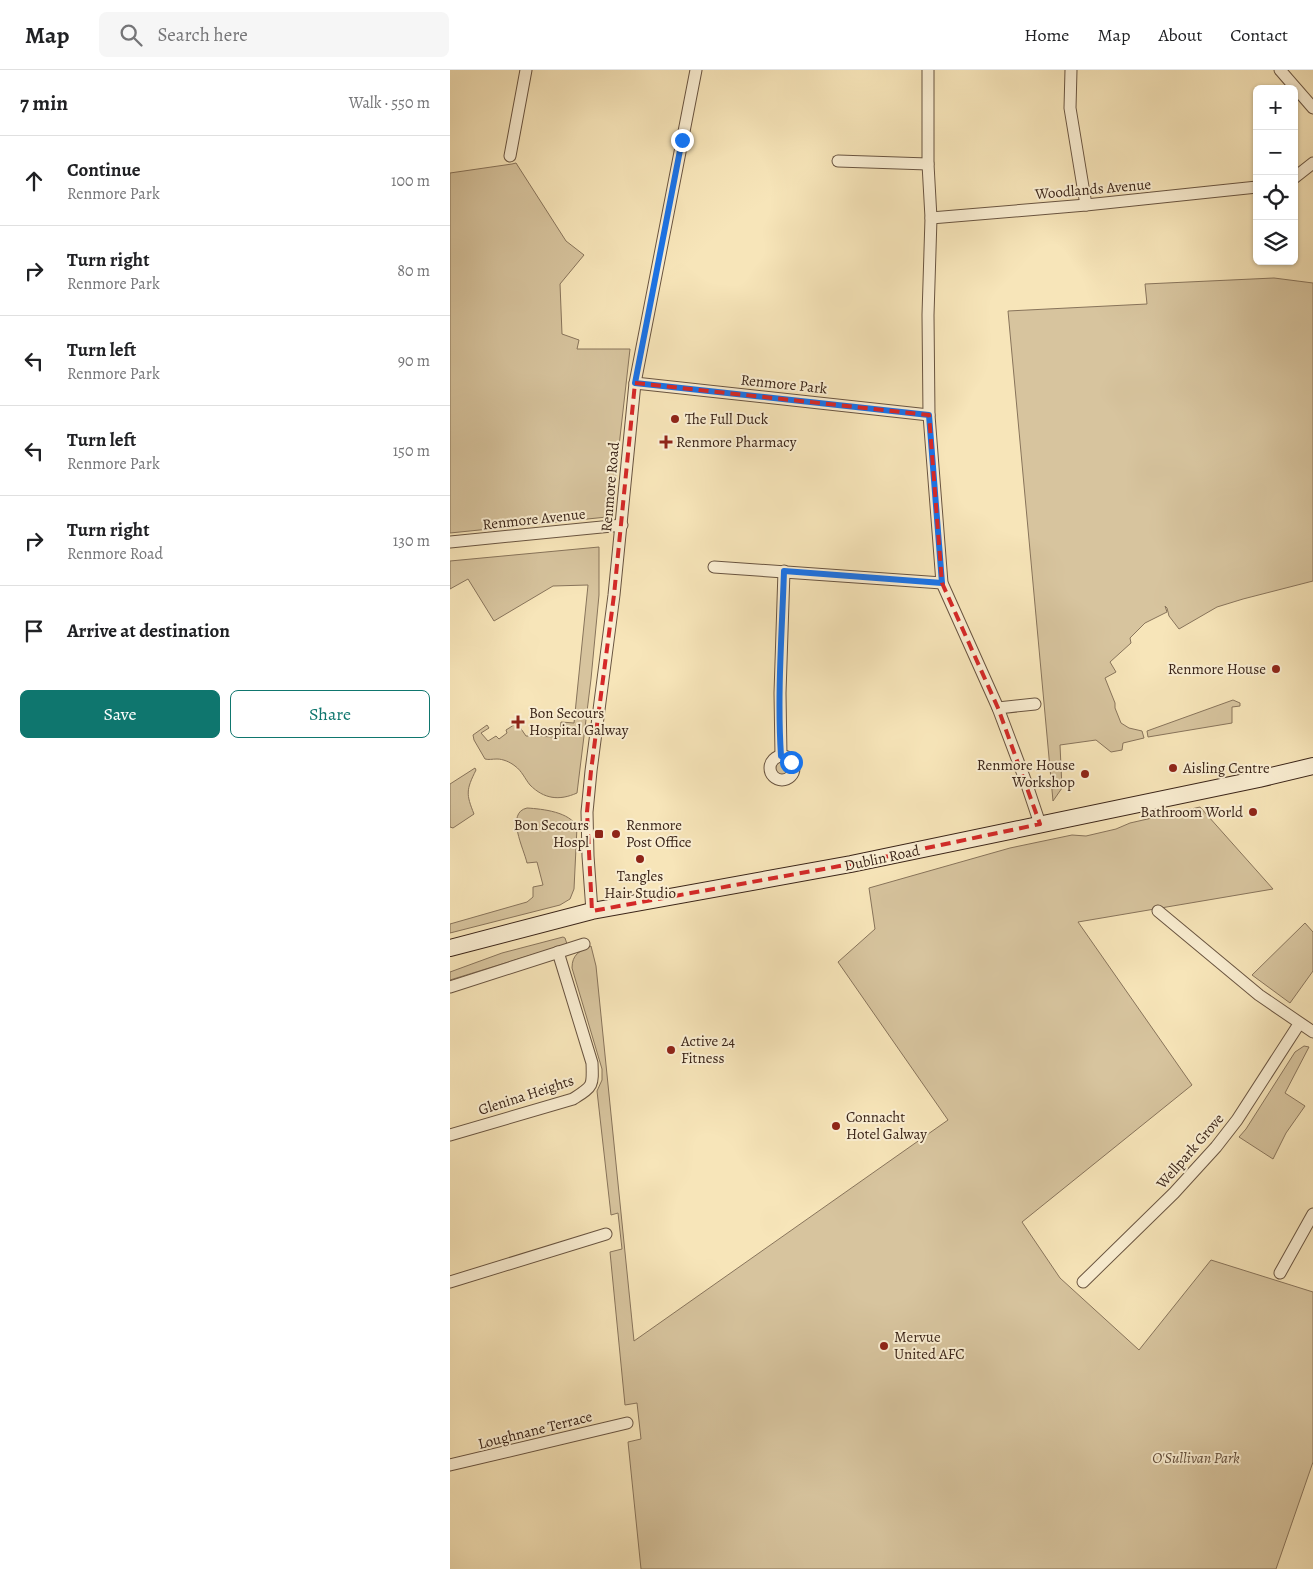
<!DOCTYPE html>
<meta charset="utf-8">
<style>
:root{--surface:#fff;--page:#f6f6f6;--text:#202124;--muted:#757577;--line:#e0e0e0;--accent:#0f766e}
body{margin:0;font-family:Alegreya,serif;background:var(--page);color:var(--text)}
.controls{position:absolute;right:15px;top:15px;display:grid;overflow:hidden;border-radius:8px;box-shadow:0 1px 4px #0004}
.controls button{width:45px;height:45px;display:grid;place-items:center;padding:0;border:0;border-bottom:1px solid var(--line);background:var(--surface);color:var(--text);font:25px sans-serif}
.stop{position:absolute;width:15px;height:15px;margin:-11px;border:4px solid #1a73e8;border-radius:50%;background:#fff}
.stop.end{background:#1a73e8;border-color:#fff;box-shadow:0 1px 5px #0008}
.list{margin:0;padding:0;list-style:none}
h2{display:flex;justify-content:space-between;align-items:center;height:65px;margin:0;padding:0 20px;font-size:21px}
h2 small{font-size:16px;font-weight:400;color:var(--muted)}
.list li{display:grid;grid-template-columns:32px 1fr auto;gap:15px;align-items:center;box-sizing:border-box;height:90px;padding:0 20px;border-top:1px solid var(--line)}
.list b{display:block;font-size:19px;white-space:nowrap}
.list p{margin:0;font-size:16px;white-space:nowrap;color:var(--muted)}
.list em{font-size:16px;font-style:normal;color:var(--muted)}
.actions{display:flex;gap:10px;padding:15px 20px}
.actions a{flex:1;padding:11px 0;border:1px solid var(--accent);border-radius:8px;text-align:center;font-size:18px;color:var(--accent)}
.actions .main{background:var(--accent);color:#fff}
.icon{flex:none;width:28px;height:28px;fill:none;stroke:currentColor;stroke-width:2;stroke-linecap:round;stroke-linejoin:round}
.map{position:relative;flex:none;width:863px;height:1499px;overflow:hidden}
header{display:flex;align-items:center;gap:30px;box-sizing:border-box;height:70px;padding:0 25px;background:var(--surface);border-bottom:1px solid var(--line)}
header strong{font-size:24px}
nav{display:flex;gap:28px;margin-inline-start:auto;font-size:18px}
.search{width:350px;height:45px;background:var(--page);display:flex;align-items:center;gap:12px;box-sizing:border-box;padding:0 18px;border-radius:8px;color:var(--muted);font-size:19px}
main{display:flex}
aside{flex:1;background:var(--surface)}
.map>svg:first-child{display:block}
.green{fill:#d7c49e;stroke:#88745b}
.lines{fill:none;stroke-linecap:round;stroke-linejoin:round}
.minor-casing{stroke:#695440;stroke-width:13}
.secondary-casing{stroke:#3a2418;stroke-width:18}
.minor{stroke:#faeed2;stroke-width:11}
.secondary{stroke:#faeed2;stroke-width:16}
.route{stroke:#1a73e8;stroke-width:6}
.marked{fill:none;stroke:#d62828;stroke-width:4;stroke-dasharray:10 6;stroke-linejoin:round}
.poi-dot{fill:#8f2418;stroke:#faeed2;stroke-width:2}
.labels{text-anchor:middle;stroke-width:4;stroke-linejoin:round;paint-order:stroke}
.street-label{font-size:15px;fill:#3a2418;stroke:#faeed2}
.poi-label{font-size:15px;fill:#3a2418;stroke:#faeed2;text-anchor:start}
.park-label{font-size:15px;font-style:italic;fill:#614c3a;stroke:#faeed2}
</style>
<header>
<strong>Map</strong>
<div class="search"><svg class="icon" aria-label="search" viewBox="0 0 24 24"><circle cx="10" cy="10" r="6"/><path d="M15 15l6 6"/></svg>Search here</div>
<nav><a>Home</a><a>Map</a><a>About</a><a>Contact</a></nav>
</header>
<main>
<aside>
<h2>7 min<small>Walk · 550 m</small></h2>
<ul class="list">
<li><svg class="icon" aria-label="ahead" viewBox="0 0 24 24"><path d="M12 20V5M6 11l6-6 6 6"/></svg><div><b>Continue</b><p>Renmore Park</p></div><em>100 m</em></li>
<li><svg class="icon" aria-label="right" viewBox="0 0 24 24"><path d="M7 20v-9h11M14 6l5 5-5 5"/></svg><div><b>Turn right</b><p>Renmore Park</p></div><em>80 m</em></li>
<li><svg class="icon" aria-label="left" viewBox="0 0 24 24"><path d="M17 20v-9H6M10 6l-5 5 5 5"/></svg><div><b>Turn left</b><p>Renmore Park</p></div><em>90 m</em></li>
<li><svg class="icon" aria-label="left" viewBox="0 0 24 24"><path d="M17 20v-9H6M10 6l-5 5 5 5"/></svg><div><b>Turn left</b><p>Renmore Park</p></div><em>150 m</em></li>
<li><svg class="icon" aria-label="right" viewBox="0 0 24 24"><path d="M7 20v-9h11M14 6l5 5-5 5"/></svg><div><b>Turn right</b><p>Renmore Road</p></div><em>130 m</em></li>
<li><svg class="icon" aria-label="arrive" viewBox="0 0 24 24"><path d="M6 21V4h12l-3 4 3 4H6"/></svg><div><b>Arrive at destination</b></div></li>
</ul>
<div class="actions"><a class="main">Save</a><a>Share</a></div>
</aside>
<div class="map">
<svg width="863" height="1499" viewBox="0 0 863 1499">
<rect width="100%" height="100%" fill="#f7e5b9"/>
<filter id="stains"><feTurbulence type="fractalNoise" baseFrequency=".004" numOctaves="4"/><feColorMatrix values="0 0 0 0 .2 0 0 0 0 .09 0 0 0 0 .02 0 0 0 .5 -.17"/></filter>
<radialGradient id="worn" r=".72"><stop offset=".6" stop-color="#630" stop-opacity="0"/><stop offset="1" stop-color="#630" stop-opacity=".3"/></radialGradient>
<g class="green">
<polygon points="66,93 116,171 134,185 110,214 112,264 129,270 127,279 180,279 162,438 157,447 0,463 0,103 62,94"/>
<polygon points="824,208 863,213 863,511 793,529 767,537 729,559 719,546 717,538 715,536 717,542 695,553 680,568 681,573 660,592 666,602 655,608 665,633 665,638 671,653 679,658 692,661 694,668 673,673 672,680 661,682 646,670 610,675 612,718 603,731 558,241 697,234 695,214"/>
<path d="M149,477v48l-8,84 -14,114c-18,8 -33,6 -47,-8 -5,-6 -8,-14 -15,-19 -5,-4 -12,-7 -18,-7 -5,0 -8,1 -12,0l-11,-19 -1,-5 14,-10 2,3 -8,5 7,8 8,-5 3,3 8,-6 -1,-3 11,-7 9,13 33,1 2,-15 13,1 14,-138 -35,1 -59,35 -26,-42 -18,10v-28z"/>
<polygon points="783,630 790,633 790,636 782,637 782,653 698,667 697,661"/>
<circle cx="331" cy="698" r="8"/>
<path d="M25,698l1,2c-10,20 -10,24 -2,44l-21,14 -3,-1v-43z"/>
<path d="M750,737l73,82 -195,33 114,163 -170,137 38,56 79,72 72,-90 102,32v170l-37,107h-635l-13,-127 13,-3 -4,-36 -12,2 -15,-153 12,-3 -4,-36 -7,2 -14,-124 5,-11v-11l-30,-101c0,-14 8,-17 19,-22l5,20 38,375 314,-221 -110,-158 37,-33 -6,-41 141,-40 62,-13 14,1 30,-7 14,-6z"/>
<path d="M77,738c16,1 43,4 50,19l-3,62 -4,10 -10,6 -110,28v-9l77,-22 6,-5v-10l10,-2 -6,-23 -10,1c-3,-14 -22,-50 0,-55z"/>
<polygon points="855,853 863,862 863,901 840,933 802,905"/>
<polygon points="113,867 115,868 117,874 0,910 0,902 52,883"/>
<polygon points="854,976 859,977 835,1023 855,1036 836,1063 823,1089 789,1067 796,1059 845,982"/>
</g>
<g class="lines">
<g class="minor-casing">
<g id="minor">
<polyline points="478,0 478,94 481,148 478,245 479,345 492,513 548,638 577,715 590,754"/>
<polyline points="621,0 620,38 636,135"/>
<polyline points="830,0 863,38"/>
<polyline points="60,86 76,0"/>
<polyline points="388,91 478,94"/>
<polyline points="844,108 863,93"/>
<polyline points="481,148 636,135 807,117"/>
<polyline points="185,313 479,345"/>
<polyline points="0,472 172,455"/>
<polyline points="264,497 492,513"/>
<polyline points="548,638 585,634"/>
<polyline points="331,686 330,623 334,501"/>
<circle cx="332" cy="698" r="12"/>
<polyline points="142,841 138,786 137,742 141,701 164,525 185,313 246,0"/>
<polyline points="708,841 809,925 863,962"/>
<polyline points="0,917 134,874"/>
<path d="M0,1065l123,-36c20,-13 20,-12 19,-36l-34,-111"/>
<polyline points="830,1203 863,1144"/>
<polyline points="0,1212 156,1164"/>
<polyline points="633,1212 724,1123 766,1077 787,1050 849,954"/>
<polyline points="0,1395 177,1353"/>
</g>
</g>
<g class="secondary-casing">
<polyline id="secondary" points="0,878 142,841 401,794 809,709 863,696"/>
</g>
<use href="#minor" class="minor"/>
<use href="#secondary" class="secondary"/>
</g>
<g class="lines">
<path class="route" d="M232,70l-47,243 294,32 13,168 -158,-12c-2,61 -7,124 -3,185l4,1 6,5"/>
</g>
<path class="marked" d="M185,313l294,32 13,168 56,125 42,116 -189,40 -259,47 -5,-99 4,-41 23,-176z"/>
<g class="poi-dot">
<circle cx="225" cy="349" r="5"/>
<path d="M213.5 364.5h5v5h5v5h-5v5h-5v-5h-5v-5h5z"/>
<circle cx="826" cy="599" r="5"/>
<path d="M65.5 644.5h5v5h5v5h-5v5h-5v-5h-5v-5h5z"/>
<circle cx="723" cy="698" r="5"/>
<circle cx="635" cy="704" r="5"/>
<circle cx="803" cy="742" r="5"/>
<rect x="144" y="759" width="10" height="10" rx="2.5"/>
<circle cx="166" cy="764" r="5"/>
<circle cx="190" cy="789" r="5"/>
<circle cx="221" cy="980" r="5"/>
<circle cx="386" cy="1056" r="5"/>
<circle cx="434" cy="1276" r="5"/>
</g>
<g class="labels">
<g class="street-label">
<text transform="translate(643 119) rotate(-5)" y="5">Woodlands Avenue</text>
<text transform="translate(334 314) rotate(6)" y="5">Renmore Park</text>
<text transform="translate(160 417) rotate(-85)" y="5">Renmore Road</text>
<text transform="translate(84 449) rotate(-6)" y="5">Renmore Avenue</text>
<text transform="translate(432 788) rotate(-12)" y="5">Dublin Road</text>
<text transform="translate(76 1025) rotate(-18)" y="5">Glenina Heights</text>
<text transform="translate(740 1081) rotate(-49)" y="5">Wellpark Grove</text>
<text transform="translate(85 1360) rotate(-14)" y="5">Loughnane Terrace</text>
</g>
<g class="poi-label">
<text x="235" y="354">The Full Duck</text>
<text x="226" y="377">Renmore Pharmacy</text>
<text x="816" y="604" text-anchor="end">Renmore House</text>
<text x="79" y="648">Bon Secours<tspan x="79" dy="17">Hospital Galway</tspan></text>
<text x="625" y="700" text-anchor="end">Renmore House<tspan x="625" dy="17">Workshop</tspan></text>
<text x="733" y="703">Aisling Centre</text>
<text x="793" y="747" text-anchor="end">Bathroom World</text>
<text x="139" y="760" text-anchor="end">Bon Secours<tspan x="139" dy="17">Hospl</tspan></text>
<text x="176" y="760">Renmore<tspan x="176" dy="17">Post Office</tspan></text>
<text x="190" y="811" text-anchor="middle">Tangles<tspan x="190" dy="17">Hair Studio</tspan></text>
<text x="231" y="976">Active 24<tspan x="231" dy="17">Fitness</tspan></text>
<text x="396" y="1052">Connacht<tspan x="396" dy="17">Hotel Galway</tspan></text>
<text x="444" y="1272">Mervue<tspan x="444" dy="17">United AFC</tspan></text>
</g>
<g class="park-label">
<text x="746" y="1393">O'Sullivan Park</text>
</g>
</g>
<rect width="100%" height="100%" filter="url(#stains)"/>
<rect width="100%" height="100%" fill="url(#worn)"/>
</svg>
<div class="controls">
<button>+</button>
<button>−</button>
<button><svg class="icon" aria-label="locate" viewBox="0 0 24 24"><circle cx="12" cy="12" r="6"/><path d="M12 2v4M12 18v4M2 12h4M18 12h4"/></svg></button>
<button><svg class="icon" aria-label="layers" viewBox="0 0 24 24"><path d="M12 4l9 5-9 5-9-5zM3 14l9 5 9-5"/></svg></button>
</div>
<div class="stop" style="left:341px;top:692px"></div>
<div class="stop end" style="left:232px;top:70px"></div>
</div>
</main>
